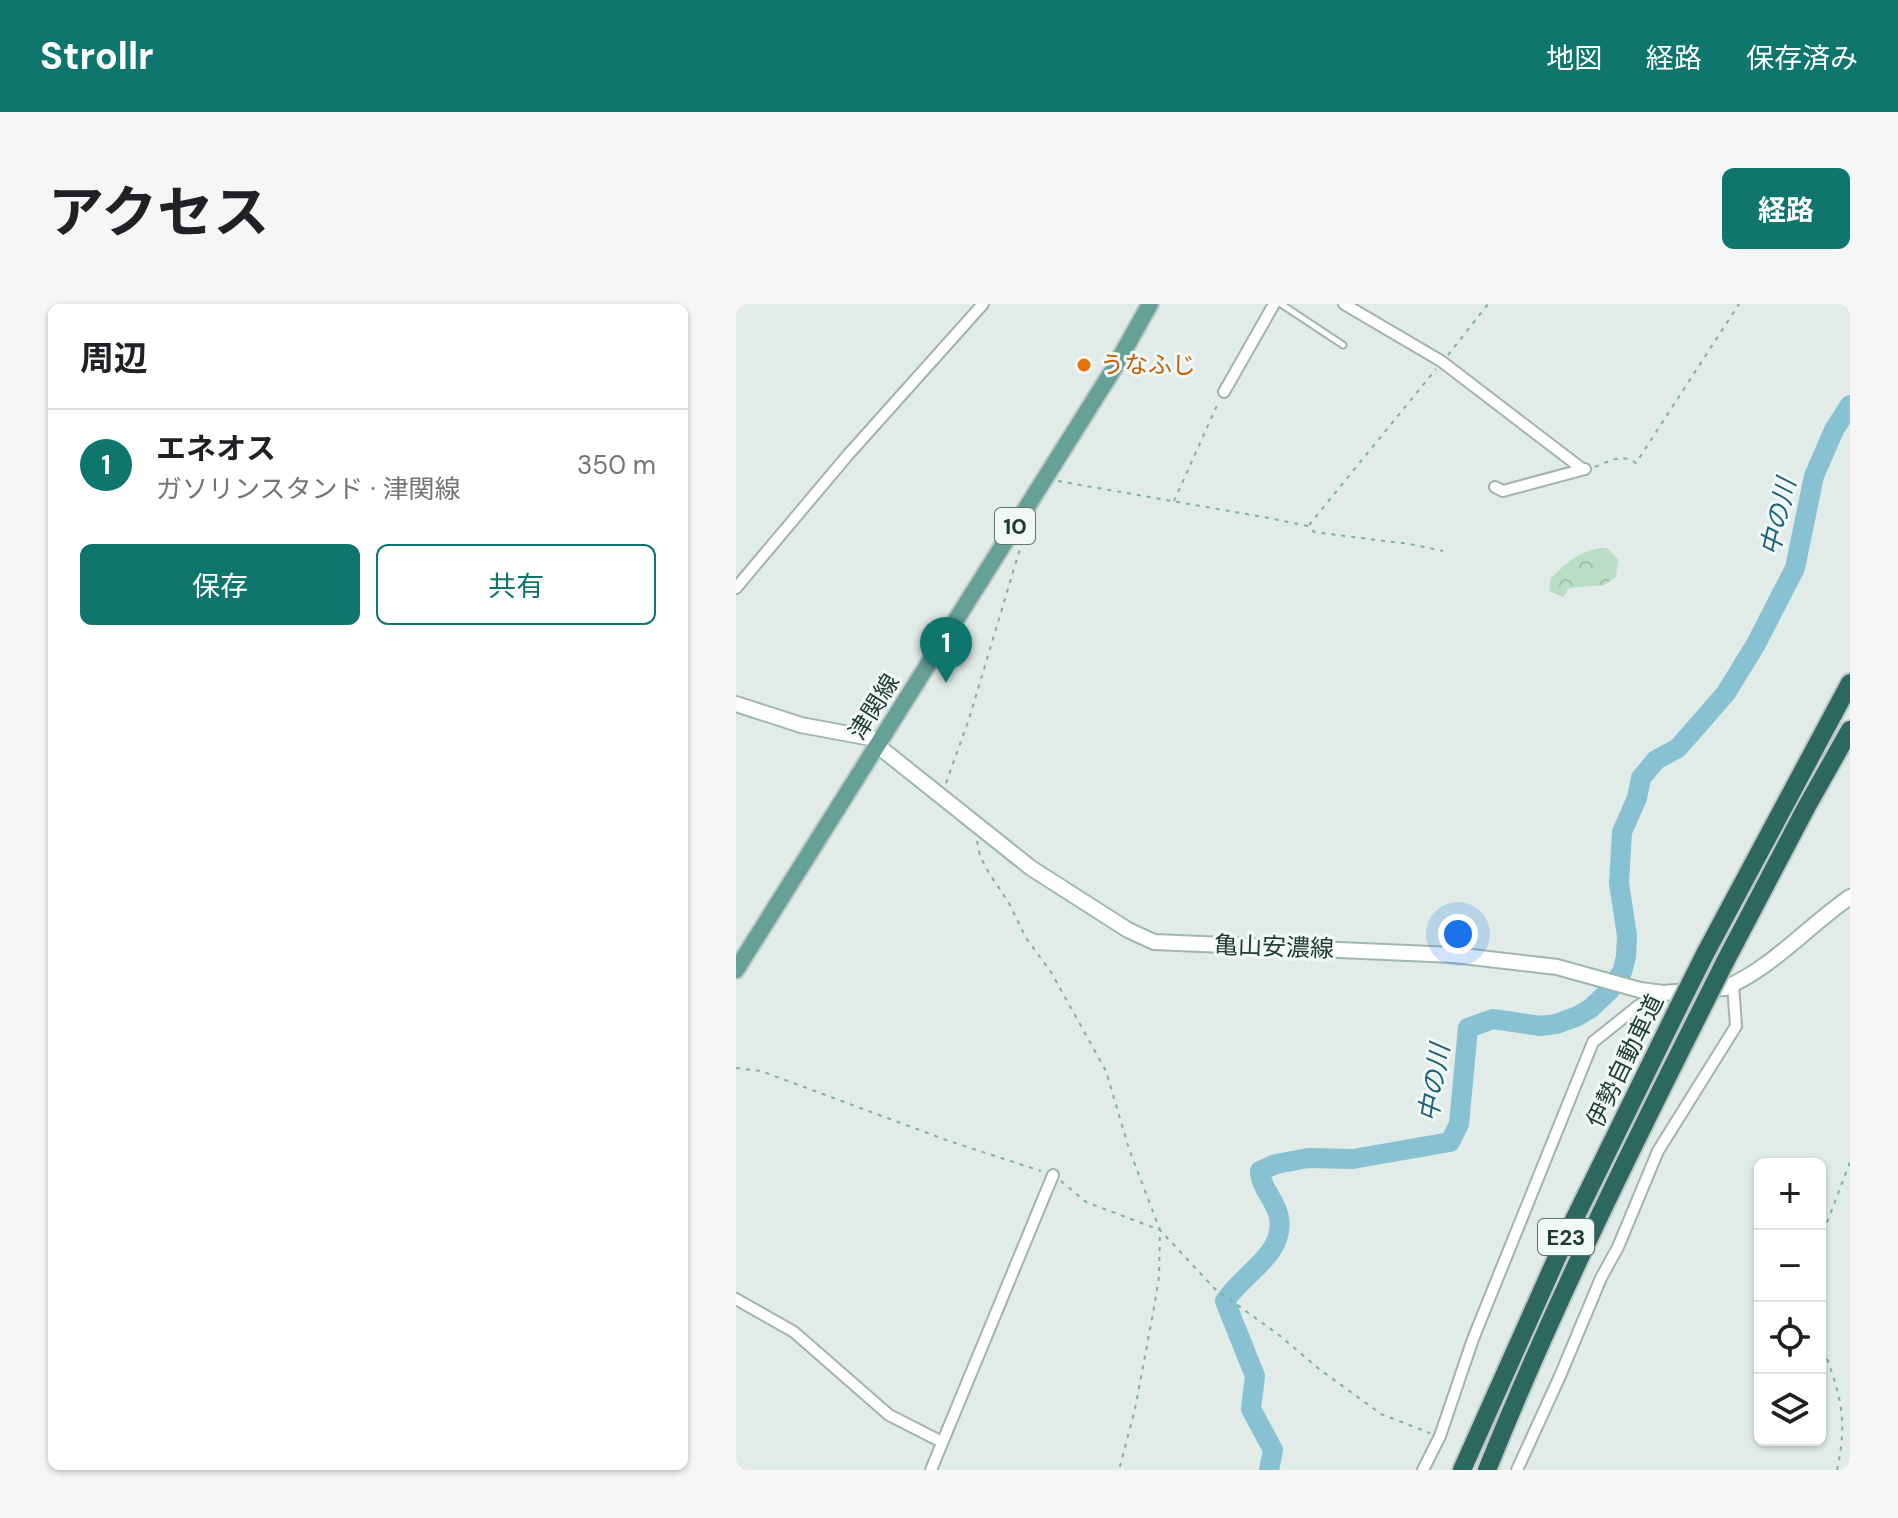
<!DOCTYPE html>
<html lang="ja">
<meta charset="utf-8">
<style>
:root{--surface:#fff;--page:#f6f6f6;--text:#202124;--muted:#757577;--line:#e0e0e0;--accent:#0f766e}
body{margin:0;font-family:"DM Sans","Noto Sans JP",sans-serif;background:var(--page);color:var(--text)}
.controls{position:absolute;right:24px;bottom:24px;display:grid;overflow:hidden;border-radius:12px;box-shadow:0 2px 6px #0004}
.controls button{width:72px;height:72px;display:grid;place-items:center;padding:0;border:0;border-bottom:2px solid var(--line);background:var(--surface);color:var(--text);font:40px sans-serif}
.you{position:absolute;left:722px;top:630px;width:28px;height:28px;margin:-20px;border:6px solid #fff;border-radius:50%;background:#1a73e8;box-shadow:0 0 0 12px #1a73e833}
.badge{display:grid;place-items:center;width:52px;height:52px;border-radius:50%;background:var(--accent);color:#fff;font-size:26px;font-weight:700}
.pin{position:absolute;translate:-50% -66px;filter:drop-shadow(0 2px 4px #0008)}
.pin::after{content:'';position:absolute;top:42px;width:28px;height:24px;background:inherit;clip-path:polygon(0 0,100% 0,50% 100%)}
.list{margin:0;padding:0;list-style:none}
h2{display:flex;justify-content:space-between;align-items:center;height:104px;margin:0;padding:0 32px;font-size:34px}
h2 small{font-size:26px;font-weight:400;color:var(--muted)}
.list li{display:grid;grid-template-columns:52px 1fr auto;gap:24px;align-items:center;box-sizing:border-box;height:112px;padding:0 32px;border-top:2px solid var(--line)}
.list b{display:block;font-size:30px;white-space:nowrap}
.list p{margin:0;font-size:26px;white-space:nowrap;color:var(--muted)}
.list em{font-size:26px;font-style:normal;color:var(--muted)}
.actions{display:flex;gap:16px;padding:24px 32px}
.actions a{flex:1;padding:18px 0;border:2px solid var(--accent);border-radius:12px;text-align:center;font-size:28px;color:var(--accent)}
.actions .main{background:var(--accent);color:#fff}
.icon{flex:none;width:44px;height:44px;fill:none;stroke:currentColor;stroke-width:2;stroke-linecap:round;stroke-linejoin:round}
.map{position:relative;flex:none;width:1114px;height:1166px;overflow:hidden;border-radius:12px}
header{display:flex;align-items:center;gap:48px;box-sizing:border-box;height:112px;padding:0 40px;background:var(--accent);color:#fff}
header strong{font-size:38px}
nav{display:flex;gap:44px;margin-inline-start:auto;font-size:28px}
.intro{display:flex;align-items:center;justify-content:space-between;box-sizing:border-box;height:192px;padding:0 48px}
h1{margin:0;font-size:56px}
.button{padding:20px 36px;border-radius:12px;background:var(--accent);color:#fff;font-size:28px;font-weight:700}
main{display:flex;gap:48px;padding:0 48px}
aside{flex:1;background:var(--surface);border-radius:12px;box-shadow:0 2px 6px #0004}
.map>svg:first-child{display:block}
.forest{fill:url(#forest-crowns)}
.lines{fill:none;stroke-linecap:round;stroke-linejoin:round}
.river{stroke:#88c1d1;stroke-width:20}
.lane-casing{stroke:#a4b3ae;stroke-width:9}
.street-casing{stroke:#a4b3ae;stroke-width:14}
.secondary-casing{stroke:#9fb7b0;stroke-width:18}
.primary-casing{stroke:#c1c8c7;stroke-width:20}
.highway-casing{stroke:#c1c8c7;stroke-width:22}
.path{stroke:#81afa3;stroke-width:2;stroke-dasharray:4 6;stroke-linecap:butt}
.lane{stroke:#fff;stroke-width:5}
.street{stroke:#fff;stroke-width:10}
.secondary{stroke:#fff;stroke-width:14}
.primary{stroke:#65a195;stroke-width:16}
.highway{stroke:#2d685f;stroke-width:18}
.highway-bridge-casing{stroke:#c1c8c7;stroke-width:22;stroke-linecap:butt}
.highway-bridge{stroke:#2d685f;stroke-width:18}
.food-dot{fill:#e8710a;stroke:#f1f8f5;stroke-width:3}
.labels{text-anchor:middle;stroke-width:6;stroke-linejoin:round;paint-order:stroke}
.shield{fill:#f1f8f5;stroke:#5f746f;stroke-width:2}
.shield-label{font-size:22px;font-weight:bold;fill:#213c36}
.food-label{font-size:24px;fill:#c56008;stroke:#f1f8f5;text-anchor:start}
.street-label{font-size:24px;fill:#213c36;stroke:#f1f8f5}
.water-label{font-size:26px;font-style:italic;fill:#1b6378;stroke:#f1f8f5}
</style>
<header>
<strong>Strollr</strong>
<nav><a>地図</a><a>経路</a><a>保存済み</a></nav>
</header>
<div class="intro"><h1>アクセス</h1><a class="button">経路</a></div>
<main>
<aside>
<h2>周辺<small></small></h2>
<ul class="list">
<li><span class="badge">1</span><div><b>エネオス</b><p>ガソリンスタンド · 津関線</p></div><em>350 m</em></li>
</ul>
<div class="actions"><a class="main">保存</a><a>共有</a></div>
</aside>
<div class="map">
<svg width="1114" height="1166" viewBox="0 0 1114 1166">
<defs>
<pattern id="forest-crowns" width="20" height="18" patternUnits="userSpaceOnUse" patternTransform="scale(2)"><rect width="20" height="18" fill="#b9ddc5"/><path d="M2 6a3 3 0 1 1 6 0M12 15a3 3 0 1 1 6 0" fill="none" stroke="#9fbfaa"/></pattern>
</defs>
<rect width="100%" height="100%" fill="#e1ebe7"/>
<path class="forest" d="M871,244l11,11 -2,18 -12,8 -35,3 -6,9 -14,-6 2,-13c19,-18 30,-29 56,-30z"/>
<g class="lines">
<path class="river" d="M533,1166l4,-20 -22,-41 4,-33 -30,-75c17,-27 60,-46 54,-83 -2,-17 -19,-30 -19,-47l16,-7 32,-6 45,1 97,-17 9,-18 9,-96 25,-9 47,7 16,-2 22,-8 13,-8 18,-17 13,-19 4,-15 1,-21 -8,-53 3,-51 15,-34 4,-20 15,-18 22,-12 48,-55 30,-49 39,-76 19,-92 20,-46 16,-25"/>
<g class="lane-casing">
<polyline id="lane" points="545,0 607,41"/>
</g>
<g class="street-casing">
<g id="street">
<polyline points="608,0 705,57 845,164"/>
<polyline points="488,88 538,0"/>
<polyline points="759,183 767,187 849,165"/>
<polyline points="0,284 111,152 247,0"/>
<polyline points="0,995 58,1028 153,1111 206,1138"/>
<polyline points="195,1166 317,871"/>
<polyline points="687,1166 704,1132 737,1035 857,738 902,702 926,690"/>
<polyline points="781,1166 824,1072 865,974 882,943 922,847 1000,722 997,681"/>
</g>
</g>
<g class="secondary-casing">
<path id="secondary" d="M0,400l65,21 70,13 7,8 153,122 97,62 26,12 300,13 103,12 83,23 23,3 62,-5c47,-20 83,-62 125,-91"/>
</g>
<g class="primary-casing">
<polyline id="primary" points="0,666 377,66 414,0"/>
</g>
<g class="highway-casing">
<g id="highway">
<polyline points="969,650 1114,379"/>
<polyline points="989,658 1071,502 1114,426"/>
<polyline points="726,1166 835,922 942,704"/>
<path d="M751,1166c62,-154 135,-303 210,-452"/>
</g>
</g>
<g class="path">
<polyline points="712,51 752,0"/>
<path d="M859,163c15,-6 27,-14 41,-4l103,-159"/>
<polyline points="322,177 533,214 572,222 578,228 585,229 674,240 707,247"/>
<polyline points="438,197 483,97"/>
<polyline points="573,221 700,65"/>
<polyline points="210,479 233,415 286,238"/>
<polyline points="241,537 244,552 253,569 273,599 290,634 315,668 370,767 393,845 424,926 423,973 418,1004 399,1105 383,1166"/>
<polyline points="0,764 25,767 213,837 305,867"/>
<polyline points="325,877 350,898 424,926 479,985 543,1031 583,1065 645,1110 694,1129"/>
<polyline points="1084,937 1114,858"/>
<path d="M1084,1036c19,51 29,75 17,130"/>
</g>
<use href="#lane" class="lane"/>
<use href="#street" class="street"/>
<use href="#secondary" class="secondary"/>
<use href="#primary" class="primary"/>
<use href="#highway" class="highway"/>
<g class="highway-bridge-casing">
<g id="highway-bridge">
<polyline points="942,704 969,650"/>
<polyline points="961,714 989,658"/>
</g>
</g>
<use href="#highway-bridge" class="highway-bridge"/>
</g>
<circle class="food-dot" cx="348" cy="61" r="8"/>
<g class="labels">
<g class="shield">
<rect x="259" y="204" width="40" height="36" rx="6"/>
<rect x="802" y="915" width="56" height="36" rx="6"/>
</g>
<g class="shield-label">
<text x="279" y="230">10</text>
<text x="830" y="941">E23</text>
</g>
<g class="food-label">
<text x="364" y="69">うなふじ</text>
</g>
<g class="street-label">
<text transform="translate(138 403) rotate(-58)" y="8">津関線</text>
<text transform="translate(538 643) rotate(2)" y="8">亀山安濃線</text>
<text transform="translate(889 757) rotate(-64)" y="8">伊勢自動車道</text>
</g>
<g class="water-label">
<text transform="translate(1042 213) rotate(-77)" y="9">中の川</text>
<text transform="translate(698 779) rotate(-81)" y="9">中の川</text>
</g>
</g>
</svg>
<div class="controls">
<button>+</button>
<button>−</button>
<button><svg class="icon" aria-label="locate" viewBox="0 0 24 24"><circle cx="12" cy="12" r="6"/><path d="M12 2v4M12 18v4M2 12h4M18 12h4"/></svg></button>
<button><svg class="icon" aria-label="layers" viewBox="0 0 24 24"><path d="M12 4l9 5-9 5-9-5zM3 14l9 5 9-5"/></svg></button>
</div>
<div class="you"></div>
<div class="pin badge" style="left:210px;top:379px">1</div>
</div>
</main>
